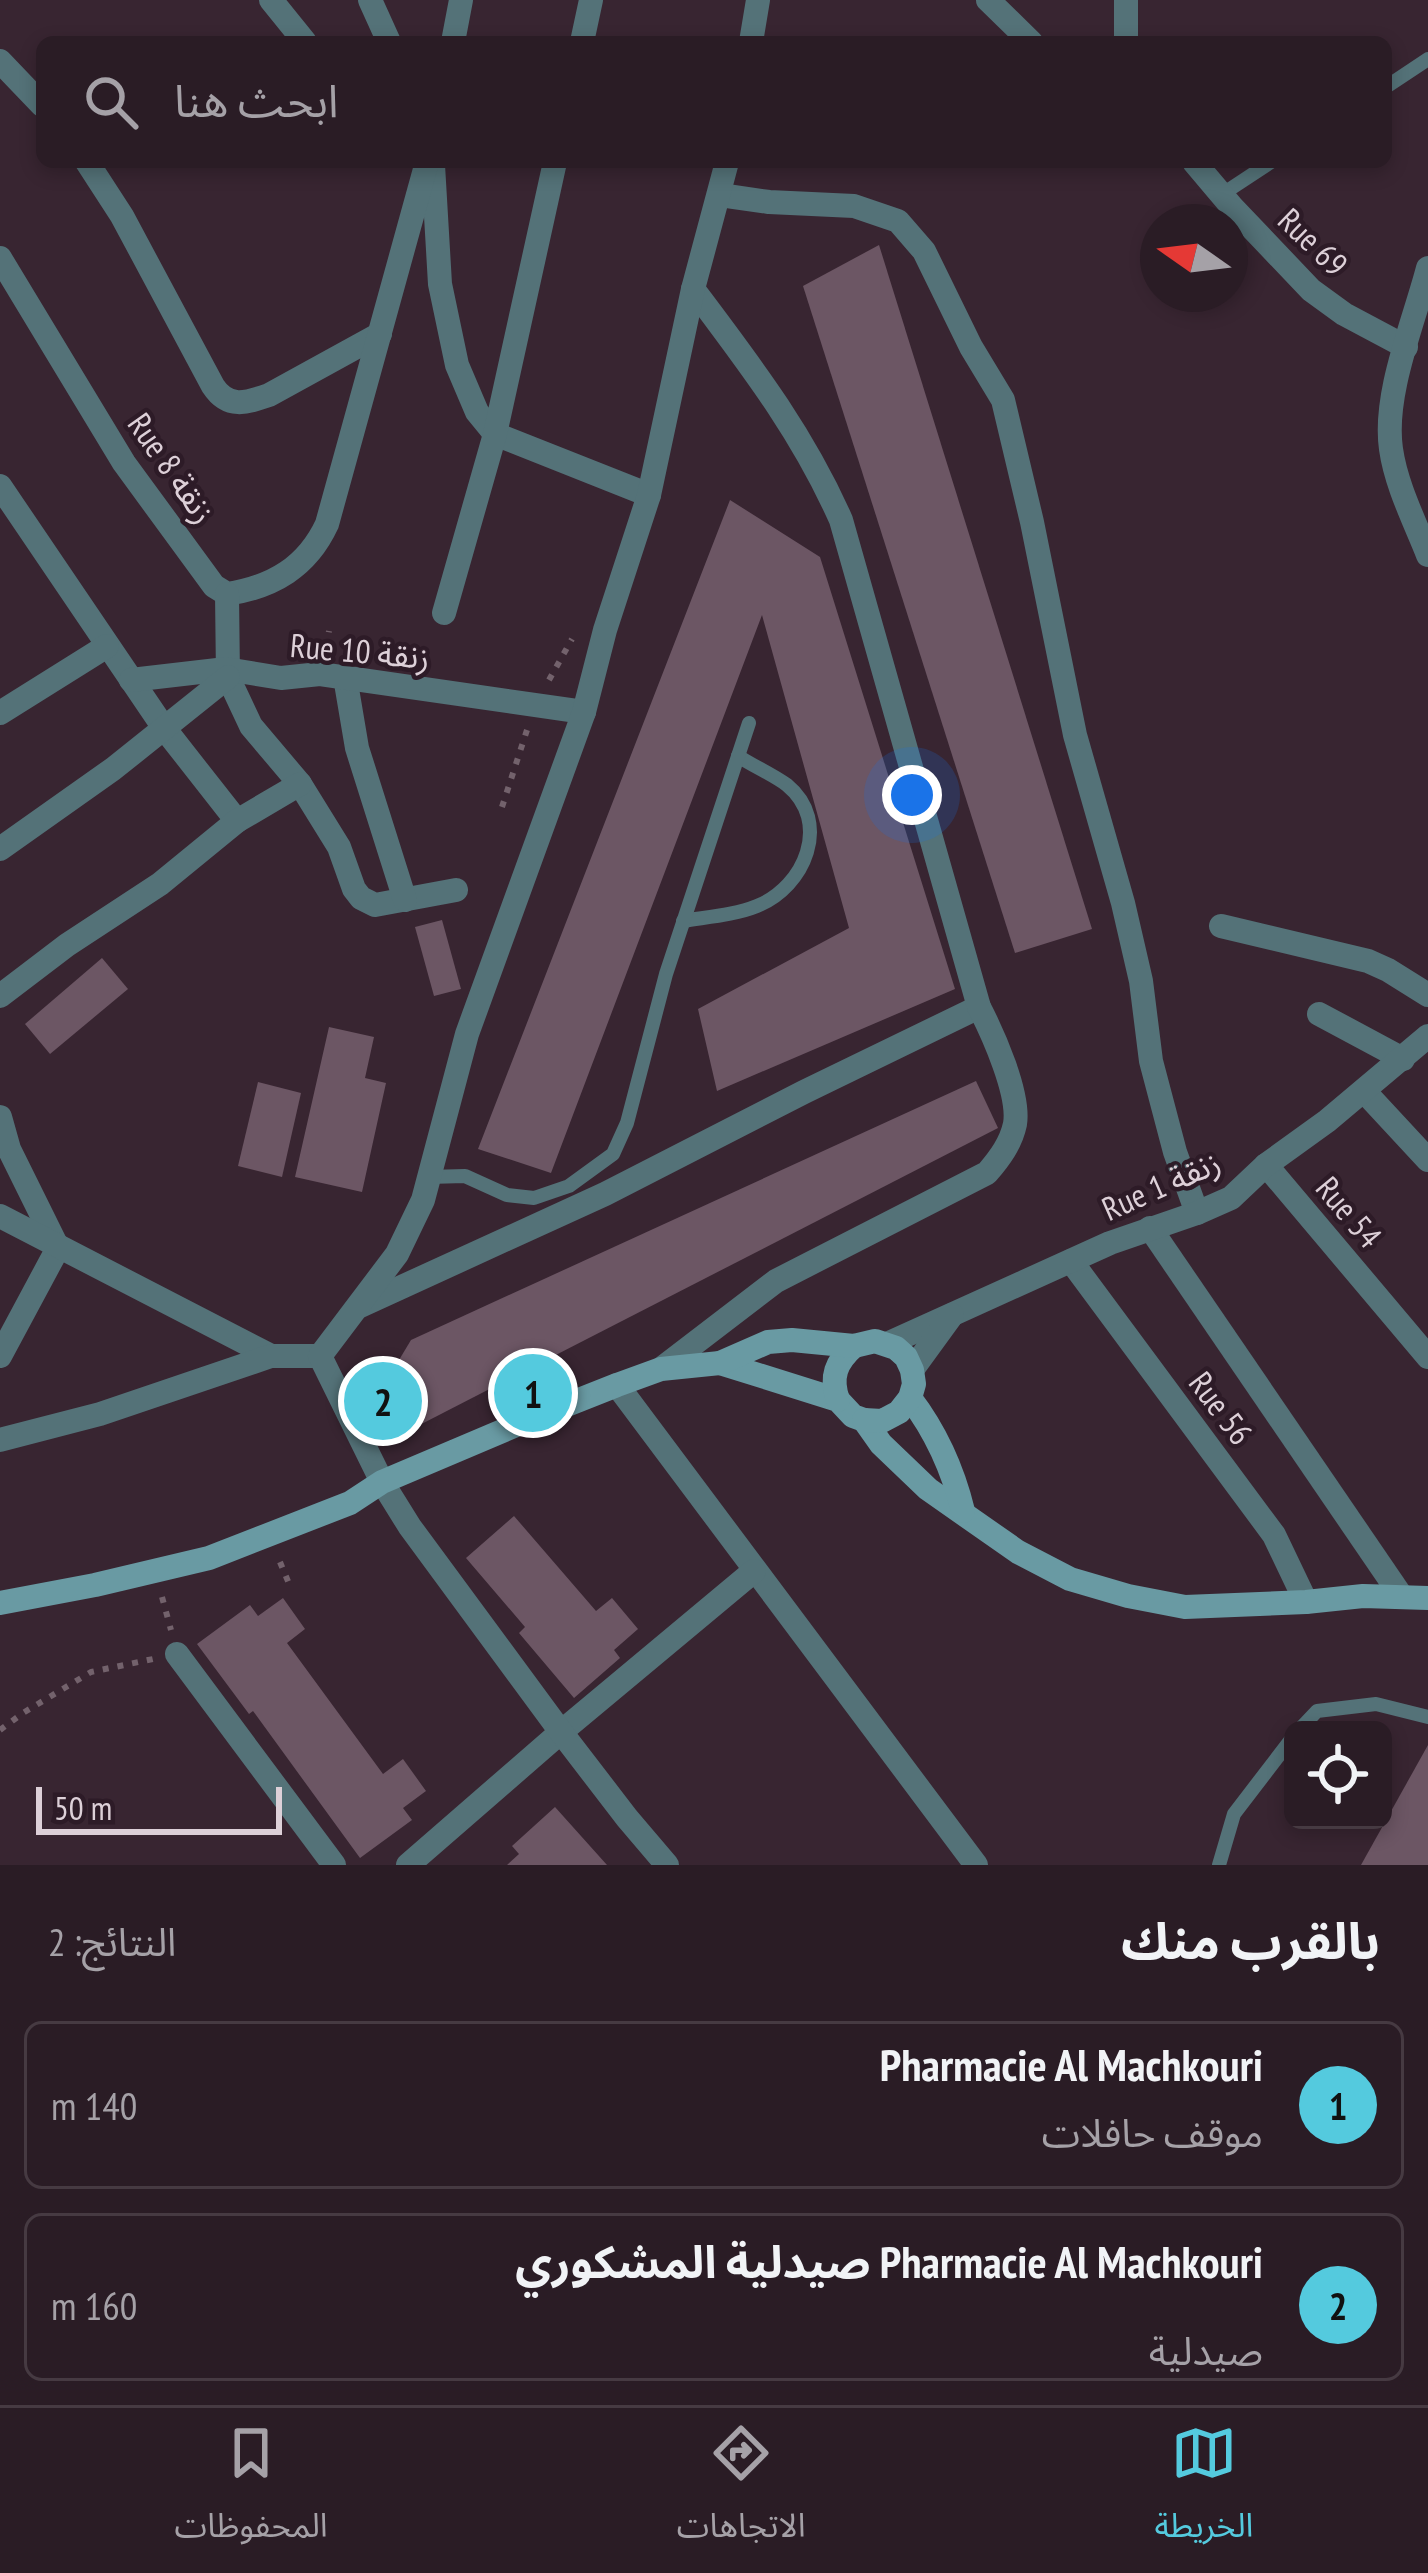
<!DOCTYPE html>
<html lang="ar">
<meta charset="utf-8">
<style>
:root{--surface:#2a1c25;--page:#362932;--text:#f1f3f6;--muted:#a5a1a7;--line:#463a42;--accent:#54cade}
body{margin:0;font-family:"PT Sans Narrow","Noto Sans Arabic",sans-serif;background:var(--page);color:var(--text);direction:rtl}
.controls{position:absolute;right:36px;bottom:36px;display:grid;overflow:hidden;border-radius:18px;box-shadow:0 6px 18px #0003}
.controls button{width:108px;height:108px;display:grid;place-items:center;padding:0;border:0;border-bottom:3px solid var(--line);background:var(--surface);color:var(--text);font:60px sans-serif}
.compass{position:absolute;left:1140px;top:204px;width:108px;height:108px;border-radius:50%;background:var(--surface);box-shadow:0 6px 18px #0003;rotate:284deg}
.scale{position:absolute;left:36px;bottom:30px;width:246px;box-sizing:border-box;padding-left:12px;border:6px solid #ddd0d8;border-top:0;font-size:33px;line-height:42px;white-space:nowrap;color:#ddd0d8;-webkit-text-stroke:9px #2d1b27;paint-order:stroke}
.you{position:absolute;left:912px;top:795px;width:42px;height:42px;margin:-30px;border:9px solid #fff;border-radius:50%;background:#1a73e8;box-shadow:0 0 0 18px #1a73e833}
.badge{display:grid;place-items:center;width:78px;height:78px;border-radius:50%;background:var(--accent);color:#111;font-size:39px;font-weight:700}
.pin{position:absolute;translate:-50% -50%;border:6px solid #fff;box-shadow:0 3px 12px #0006}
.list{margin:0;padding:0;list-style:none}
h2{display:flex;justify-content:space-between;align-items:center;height:156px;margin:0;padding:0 48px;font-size:51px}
h2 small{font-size:39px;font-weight:400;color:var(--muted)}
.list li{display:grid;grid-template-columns:78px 1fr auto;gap:36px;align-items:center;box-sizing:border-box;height:168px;margin:0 24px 24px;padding:0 24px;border:3px solid var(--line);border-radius:18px}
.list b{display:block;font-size:45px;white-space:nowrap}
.list p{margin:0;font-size:39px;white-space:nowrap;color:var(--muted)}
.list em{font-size:39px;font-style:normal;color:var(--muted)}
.icon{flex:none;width:66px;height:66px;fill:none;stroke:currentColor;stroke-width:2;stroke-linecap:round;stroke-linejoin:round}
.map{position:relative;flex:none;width:1428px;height:1865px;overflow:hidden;direction:ltr}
.search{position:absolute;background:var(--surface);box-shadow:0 6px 18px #0003;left:36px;right:36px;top:36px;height:132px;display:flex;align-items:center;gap:30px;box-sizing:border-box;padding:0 42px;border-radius:18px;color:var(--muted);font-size:45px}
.sheet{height:540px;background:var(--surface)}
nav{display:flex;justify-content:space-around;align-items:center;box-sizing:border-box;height:168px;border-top:3px solid var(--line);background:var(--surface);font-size:33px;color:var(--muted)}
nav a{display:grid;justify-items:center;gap:6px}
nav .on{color:var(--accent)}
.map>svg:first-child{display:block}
.building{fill:#6c5664}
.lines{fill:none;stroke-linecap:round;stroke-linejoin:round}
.path{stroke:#73626c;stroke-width:6;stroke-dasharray:6 9;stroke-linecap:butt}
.lane{stroke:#547278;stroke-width:14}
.street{stroke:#547278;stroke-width:24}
.secondary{stroke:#699aa3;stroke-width:24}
.labels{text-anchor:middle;stroke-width:9;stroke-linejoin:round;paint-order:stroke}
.street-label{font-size:33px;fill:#ddd0d8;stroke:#2d1b27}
</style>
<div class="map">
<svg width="1428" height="1865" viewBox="0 0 1428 1865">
<rect width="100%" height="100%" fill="#382531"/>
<g class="building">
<polygon points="879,245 1092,929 1015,953 803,286"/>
<polygon points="730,500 820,557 955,989 717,1091 698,1009 849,928 762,615 551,1173 478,1149"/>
<polygon points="442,920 461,989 434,996 415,927"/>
<polygon points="102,958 128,989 50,1054 25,1024"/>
<polygon points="329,1027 374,1037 365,1078 386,1083 362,1192 295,1177"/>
<polygon points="976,1081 998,1128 406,1432 390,1375 411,1340"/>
<polygon points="258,1082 301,1093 282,1177 238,1166"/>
<polygon points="514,1516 596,1611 612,1598 638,1629 614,1650 620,1658 574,1698 519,1633 525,1627 466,1558"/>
<polygon points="283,1598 305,1629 287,1643 383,1774 403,1759 426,1791 403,1808 412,1820 360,1858 253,1711 249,1714 197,1644 250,1605 258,1616"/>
<polygon points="1428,1745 1428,1865 1361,1865"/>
<polygon points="555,1807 607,1865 507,1865 519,1854 512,1846"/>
</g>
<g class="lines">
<g class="path">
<polyline points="326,647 329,631"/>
<polyline points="549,680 572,639"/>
<polyline points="502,807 527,730"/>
<polyline points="280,1562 290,1586"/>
<polyline points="162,1597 171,1630"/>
<polyline points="0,1730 23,1713 91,1672 153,1659"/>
</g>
<g class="lane">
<polyline points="1386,87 1428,59"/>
<polyline points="1221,195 1271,162"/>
<path d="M683,921c24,-4 52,-6 74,-15 48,-19 75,-84 30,-121 -15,-11 -34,-19 -49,-29"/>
<polyline points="428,1177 465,1176 507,1195 534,1198 569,1186 613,1154 627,1123 666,974 749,723"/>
<polyline points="1299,1730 1317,1711 1376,1704 1428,1717"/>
<polyline points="1219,1865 1234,1814 1293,1737"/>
</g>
<g class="street">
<polyline points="271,0 305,42"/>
<polyline points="370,0 389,42"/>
<polyline points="988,0 1031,42"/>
<polyline points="1126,0 1126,42"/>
<polyline points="453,42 461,0"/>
<polyline points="582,42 591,0"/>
<polyline points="751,42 758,0"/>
<polyline points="0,61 42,105"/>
<path d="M87,162l35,54 91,170c15,23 33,17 56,9l111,-61"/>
<polyline points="1194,162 1232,207 1311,290 1344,314 1406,347"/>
<polyline points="433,165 440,284 457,365 477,412 495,434 649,495"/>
<polyline points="720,195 769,202 854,206 898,221 924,251 971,347 1003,400 1032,522 1075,735 1123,903 1141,981 1151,1061 1175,1152 1197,1213"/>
<path d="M0,258l124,205 90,123 13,8c46,-7 80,-27 100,-70l100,-362"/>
<path d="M1428,268c-14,54 -45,126 -37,181 5,36 24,73 37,106"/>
<polyline points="0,486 164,728 237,821"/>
<polyline points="227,594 228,677 251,726 300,784 339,847 354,889 361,898 375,905 456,890"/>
<polyline points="444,613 495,434 555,162"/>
<polyline points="345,677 357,748 405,900"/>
<polyline points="131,680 226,669 281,678 320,674 584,712"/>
<polyline points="0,713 107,646"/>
<polyline points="0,849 113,769 228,677"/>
<polyline points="1221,926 1368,961 1388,970 1428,995"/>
<polyline points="0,996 67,945 160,884 237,821 300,784"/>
<polyline points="1319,1014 1403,1059"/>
<polyline points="1364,1091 1428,1160"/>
<polyline points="0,1117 9,1149 58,1248 0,1356"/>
<polyline points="1266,1165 1428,1357"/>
<polyline points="0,1216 271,1356"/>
<polyline points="1150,1228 1402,1597"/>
<polyline points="1071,1261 1274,1535 1306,1602"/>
<polyline points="360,1306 605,1194 804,1092 979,1007"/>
<polyline points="887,1344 1110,1243 1197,1213 1231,1198 1266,1165 1327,1121 1428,1036"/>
<path d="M661,1369l115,-88 211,-108c13,-15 24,-30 28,-49 5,-30 -22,-90 -36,-117l-138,-487c-39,-88 -91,-155 -148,-231"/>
<polyline points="912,1370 952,1315"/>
<polyline points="617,1385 976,1865"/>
<polyline points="0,1440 100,1414 271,1356 320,1356"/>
<polyline points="177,1654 334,1865"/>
<polyline points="408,1865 561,1732 754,1571"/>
<polyline points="667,1865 627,1818 561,1732 410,1527 382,1482 320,1356 397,1254 423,1200 467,1034 584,712 605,630 649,495 693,289 727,162"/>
</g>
<g class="secondary">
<polyline points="720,1363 838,1400 853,1416 864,1420 881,1444 928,1489 1018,1552 1070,1579 1128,1596 1185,1607 1306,1602 1363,1596 1428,1598"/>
<path d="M910,1398c26,34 43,72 53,113"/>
<path d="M838,1400c-8,-23 -2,-38 16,-54"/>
<polyline points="0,1603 95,1585 209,1558 350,1503 382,1482 521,1423 617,1385 661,1369 720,1363 768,1342 792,1340 854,1346 875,1341 896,1348 906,1357 912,1370 914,1384 910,1398 899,1412 882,1421 864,1420"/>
</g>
</g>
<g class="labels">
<g class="street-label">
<text transform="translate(1313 242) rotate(44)" y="12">Rue 69</text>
<text transform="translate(172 468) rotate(55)" y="12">Rue 8 زنقة</text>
<text transform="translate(360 651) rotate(5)" y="12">Rue 10 زنقة</text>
<text transform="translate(1161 1185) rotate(-24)" y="12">Rue 1 زنقة</text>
<text transform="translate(1349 1212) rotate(50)" y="12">Rue 54</text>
<text transform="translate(1221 1408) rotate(53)" y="12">Rue 56</text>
</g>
</g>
</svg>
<div class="controls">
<button><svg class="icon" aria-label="locate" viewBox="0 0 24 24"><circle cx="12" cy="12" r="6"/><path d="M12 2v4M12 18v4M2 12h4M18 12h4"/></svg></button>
</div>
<svg class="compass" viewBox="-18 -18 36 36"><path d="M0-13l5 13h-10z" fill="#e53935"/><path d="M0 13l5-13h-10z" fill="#a5a1a7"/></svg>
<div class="scale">50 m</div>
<div class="you"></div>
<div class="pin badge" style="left:533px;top:1393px">1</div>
<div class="pin badge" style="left:383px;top:1401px">2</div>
<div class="search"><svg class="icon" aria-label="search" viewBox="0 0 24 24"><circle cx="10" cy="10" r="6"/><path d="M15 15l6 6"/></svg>ابحث هنا</div>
</div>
<section class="sheet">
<h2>بالقرب منك<small>النتائج: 2</small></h2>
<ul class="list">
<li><span class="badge">1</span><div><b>Pharmacie Al Machkouri</b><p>موقف حافلات</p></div><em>140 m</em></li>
<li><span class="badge">2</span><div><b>Pharmacie Al Machkouri صيدلية المشكوري</b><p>صيدلية</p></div><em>160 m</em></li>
</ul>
</section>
<nav>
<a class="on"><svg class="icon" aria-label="map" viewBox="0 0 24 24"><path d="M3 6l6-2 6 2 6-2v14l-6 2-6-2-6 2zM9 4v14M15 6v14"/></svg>الخريطة</a>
<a><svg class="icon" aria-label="directions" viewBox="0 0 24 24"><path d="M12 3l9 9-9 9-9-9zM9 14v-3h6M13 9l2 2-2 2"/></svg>الاتجاهات</a>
<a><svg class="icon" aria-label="saved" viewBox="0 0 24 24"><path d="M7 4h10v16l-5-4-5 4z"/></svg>المحفوظات</a>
</nav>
